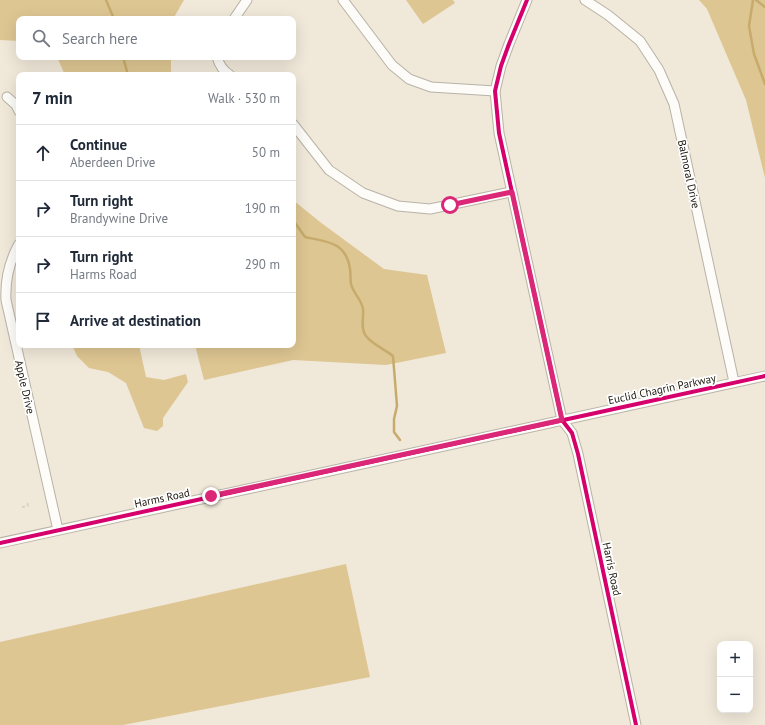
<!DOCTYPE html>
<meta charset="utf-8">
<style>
:root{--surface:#fff;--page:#f6f6f7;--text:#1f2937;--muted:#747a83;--line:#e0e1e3}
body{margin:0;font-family:"PT Sans",sans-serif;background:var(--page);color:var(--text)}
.controls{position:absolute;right:12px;bottom:12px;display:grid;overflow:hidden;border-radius:8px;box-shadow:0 4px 16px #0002}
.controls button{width:36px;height:36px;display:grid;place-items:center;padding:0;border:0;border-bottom:1px solid var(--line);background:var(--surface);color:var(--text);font:20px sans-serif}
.stop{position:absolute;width:12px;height:12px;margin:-9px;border:3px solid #db2777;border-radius:50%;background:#fff}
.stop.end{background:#db2777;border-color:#fff;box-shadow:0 1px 4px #0008}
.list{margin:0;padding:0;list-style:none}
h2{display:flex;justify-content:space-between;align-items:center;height:52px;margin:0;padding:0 16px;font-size:17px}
h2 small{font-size:13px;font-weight:400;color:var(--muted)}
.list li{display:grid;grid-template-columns:26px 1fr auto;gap:12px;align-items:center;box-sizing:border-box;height:56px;padding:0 16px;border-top:1px solid var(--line)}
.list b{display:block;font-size:15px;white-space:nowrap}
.list p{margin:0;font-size:13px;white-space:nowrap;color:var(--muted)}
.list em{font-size:13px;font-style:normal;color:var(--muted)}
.icon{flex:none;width:22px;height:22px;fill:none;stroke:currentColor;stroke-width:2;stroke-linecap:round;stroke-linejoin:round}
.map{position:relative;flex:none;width:765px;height:725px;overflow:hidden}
.search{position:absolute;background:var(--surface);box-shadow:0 4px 16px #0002;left:16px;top:16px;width:280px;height:44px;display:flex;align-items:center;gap:10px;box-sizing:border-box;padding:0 14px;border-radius:8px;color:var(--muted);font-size:15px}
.panel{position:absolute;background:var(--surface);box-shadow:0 4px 16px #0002;left:16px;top:72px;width:280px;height:276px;border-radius:8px}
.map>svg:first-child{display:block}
.forest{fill:#dec692}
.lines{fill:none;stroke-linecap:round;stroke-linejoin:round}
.stream{stroke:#c7ab6c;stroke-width:2.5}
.minor-casing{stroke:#b8b3a7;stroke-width:11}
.path{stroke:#cfcdc8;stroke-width:1.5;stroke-dasharray:3 3;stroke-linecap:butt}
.minor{stroke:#fdfcf9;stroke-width:9}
.cycleway-casing{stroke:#fff;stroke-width:6}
.cycleway{stroke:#d6006c;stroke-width:4}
.route{stroke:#db2777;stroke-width:5}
.labels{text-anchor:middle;stroke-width:3.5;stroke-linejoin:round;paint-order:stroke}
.street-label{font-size:11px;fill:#1b160c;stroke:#fff}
</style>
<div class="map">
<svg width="765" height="725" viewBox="0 0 765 725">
<rect width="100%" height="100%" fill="#f0e8d9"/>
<g class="forest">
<polygon points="0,0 184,0 173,19 19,19 19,41 0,40"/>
<polygon points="406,0 453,0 455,3 423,24"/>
<polygon points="699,0 765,0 765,178 746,100 707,9"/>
<polygon points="57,57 171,57 171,70 172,75 65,75"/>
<polygon points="293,200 320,222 384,269 427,275 446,353 386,365 293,360 204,380 195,345 293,345"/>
<polygon points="72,345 139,345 146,377 164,380 186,374 188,382 163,418 163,426 157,431 144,428 126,383 108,372 89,368 77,356"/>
<polygon points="346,564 370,677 123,725 0,725 0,642"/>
</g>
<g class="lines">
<g class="stream">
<polyline points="106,0 114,19"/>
<polyline points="753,0 749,26 754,54 765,84"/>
<polyline points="756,0 765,7"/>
<polyline points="123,57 128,75"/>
<path d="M293,220l12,17c23,5 41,5 45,32 1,5 0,11 1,15 2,9 11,16 12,25 1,8 -3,20 3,27 6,8 18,13 27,20l4,50 -3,13v13l6,8"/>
</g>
<g class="minor-casing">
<g id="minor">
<polyline points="343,0 392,65 409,79 431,87 495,91"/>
<polyline points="527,0 509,44 501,66 495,91 499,133 562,420 572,433 578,454 636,725"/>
<polyline points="585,0 608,15 640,41 659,70 674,104 734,382"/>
<polyline points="234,19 247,0"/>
<path d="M217,57c2,7 6,14 13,18"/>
<polyline points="7,97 16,105 19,111"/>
<polyline points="293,124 329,170 363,193 398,206 430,209 511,192"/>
<path d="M19,244c-10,18 -14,36 -13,56l52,230"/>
<polyline points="0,543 765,376"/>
</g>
</g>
<g class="path">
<polyline points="39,345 39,346"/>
<polyline points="22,507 28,506 27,501"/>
</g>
<use href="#minor" class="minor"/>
<g class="cycleway-casing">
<g id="cycleway">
<polyline points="527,0 509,44 501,66 495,91 499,133 562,420 572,433 578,454 636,725"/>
<polyline points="0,543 765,376"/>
</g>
</g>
<use href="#cycleway" class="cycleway"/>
</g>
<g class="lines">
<polyline class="route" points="211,496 562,420 512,192 450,205"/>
</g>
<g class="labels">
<g class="street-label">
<text transform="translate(689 174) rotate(78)" y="4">Balmoral Drive</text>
<text transform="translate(25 387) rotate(77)" y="4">Apple Drive</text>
<text transform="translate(662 389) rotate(-12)" y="4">Euclid Chagrin Parkway</text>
<text transform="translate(162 498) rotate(-12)" y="4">Harms Road</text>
<text transform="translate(612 569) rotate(78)" y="4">Harris Road</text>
</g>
</g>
</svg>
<div class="controls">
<button>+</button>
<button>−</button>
</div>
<div class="stop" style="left:450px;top:205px"></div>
<div class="stop end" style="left:211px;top:496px"></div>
<div class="search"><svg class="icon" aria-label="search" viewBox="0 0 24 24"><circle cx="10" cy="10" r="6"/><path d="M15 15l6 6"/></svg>Search here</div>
<section class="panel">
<h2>7 min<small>Walk · 530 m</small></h2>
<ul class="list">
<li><svg class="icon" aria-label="ahead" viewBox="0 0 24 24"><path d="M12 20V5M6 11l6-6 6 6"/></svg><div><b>Continue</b><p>Aberdeen Drive</p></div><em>50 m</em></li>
<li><svg class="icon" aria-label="right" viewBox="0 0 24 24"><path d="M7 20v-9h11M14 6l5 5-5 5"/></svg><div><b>Turn right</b><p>Brandywine Drive</p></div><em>190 m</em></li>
<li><svg class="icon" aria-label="right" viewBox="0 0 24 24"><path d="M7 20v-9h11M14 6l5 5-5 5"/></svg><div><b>Turn right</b><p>Harms Road</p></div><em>290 m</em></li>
<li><svg class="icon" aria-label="arrive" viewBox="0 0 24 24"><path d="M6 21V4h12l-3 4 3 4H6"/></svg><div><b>Arrive at destination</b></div></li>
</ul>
</section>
</div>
